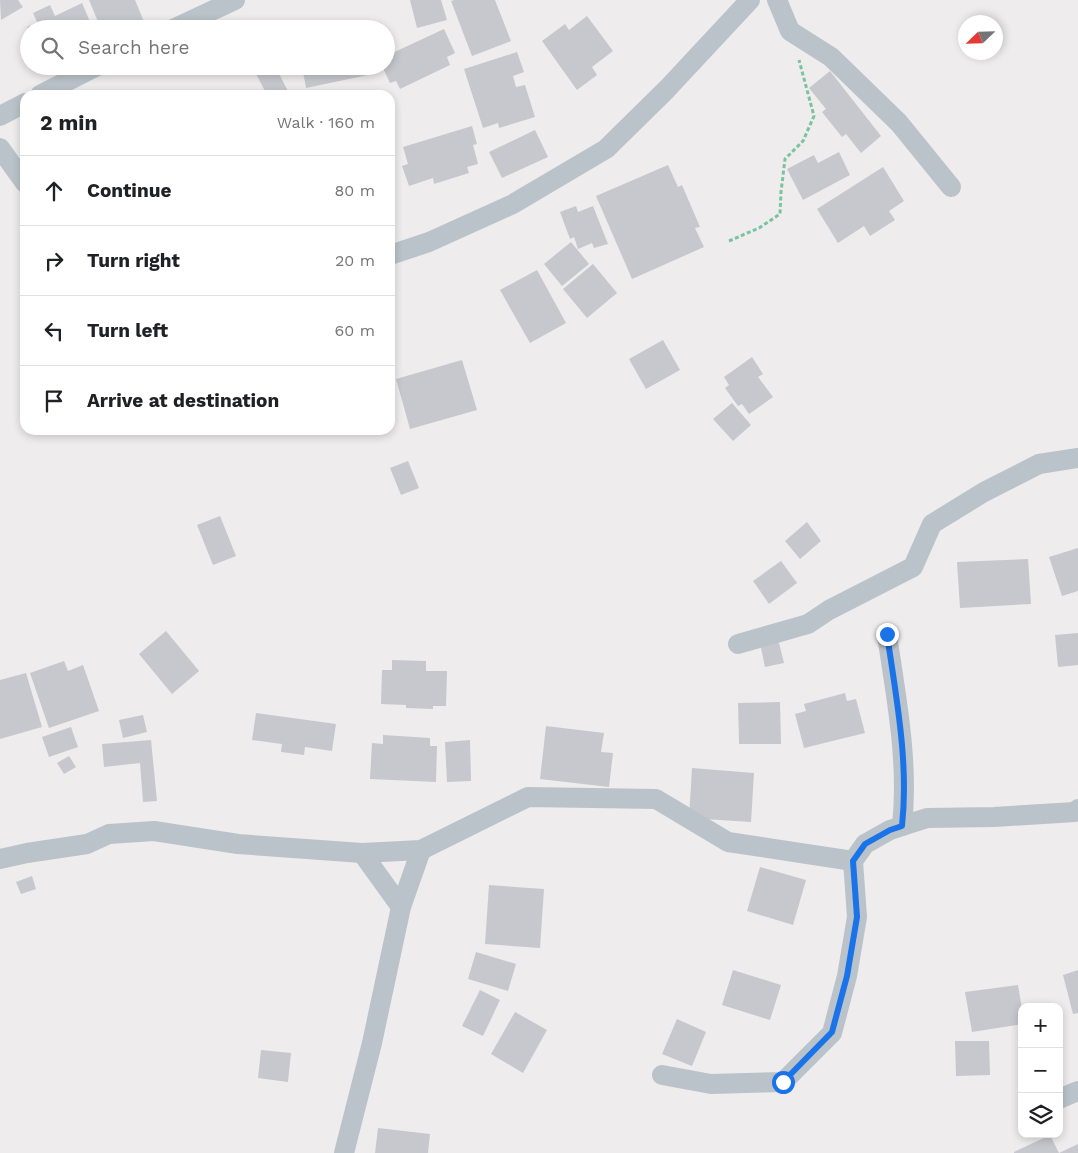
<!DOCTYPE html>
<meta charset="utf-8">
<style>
:root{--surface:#fff;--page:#f2f2f2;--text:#202124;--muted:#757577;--line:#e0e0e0}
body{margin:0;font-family:"Work Sans",sans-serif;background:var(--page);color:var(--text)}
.controls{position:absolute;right:15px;bottom:15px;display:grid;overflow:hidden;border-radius:10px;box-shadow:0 2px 8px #0003}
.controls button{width:45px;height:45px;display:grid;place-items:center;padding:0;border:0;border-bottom:1px solid var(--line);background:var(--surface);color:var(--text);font:25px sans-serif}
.compass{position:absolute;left:958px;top:15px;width:45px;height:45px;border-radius:50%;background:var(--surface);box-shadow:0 2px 8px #0003;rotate:247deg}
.stop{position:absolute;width:15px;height:15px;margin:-11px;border:4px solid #1a73e8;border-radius:50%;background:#fff}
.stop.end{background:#1a73e8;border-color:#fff;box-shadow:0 1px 5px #0008}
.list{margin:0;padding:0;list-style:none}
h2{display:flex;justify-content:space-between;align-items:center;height:65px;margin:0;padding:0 20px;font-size:21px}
h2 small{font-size:16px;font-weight:400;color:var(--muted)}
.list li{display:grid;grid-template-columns:32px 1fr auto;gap:15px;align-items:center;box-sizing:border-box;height:70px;padding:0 20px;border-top:1px solid var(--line)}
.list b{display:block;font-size:19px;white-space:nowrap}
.list em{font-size:16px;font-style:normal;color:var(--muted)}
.icon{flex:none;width:28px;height:28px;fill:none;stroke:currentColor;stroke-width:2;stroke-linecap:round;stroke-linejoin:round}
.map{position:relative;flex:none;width:1078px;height:1153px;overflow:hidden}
.search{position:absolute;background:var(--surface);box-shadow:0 2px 8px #0003;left:20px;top:20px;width:375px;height:55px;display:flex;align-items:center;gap:12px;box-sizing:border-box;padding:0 18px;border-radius:28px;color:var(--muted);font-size:19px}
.panel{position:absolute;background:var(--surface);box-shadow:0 2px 8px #0003;left:20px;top:90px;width:375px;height:345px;border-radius:15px}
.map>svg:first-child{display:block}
.building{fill:#c7c8ce}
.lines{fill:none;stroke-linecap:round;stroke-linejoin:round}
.path{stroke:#79c3a0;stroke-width:3;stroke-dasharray:4 2.5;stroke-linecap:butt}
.minor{stroke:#bbc3ca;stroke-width:20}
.route{stroke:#1a73e8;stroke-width:6}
</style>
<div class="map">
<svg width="1078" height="1153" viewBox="0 0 1078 1153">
<rect width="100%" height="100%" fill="#eeecec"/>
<g class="building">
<polygon points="0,0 18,0 23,7 1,20"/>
<polygon points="89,0 135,0 147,29 101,29"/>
<polygon points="410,0 441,0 447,20 417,28"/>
<polygon points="454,0 495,0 511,41 472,56 451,1"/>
<polygon points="82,3 93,29 28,29 27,27 37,22 33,13 50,5 55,16"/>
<polygon points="587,16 613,51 592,67 597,75 577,90 542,41 565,24 569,30"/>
<polygon points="444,29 455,53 447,57 450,65 400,89 396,81 390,83 382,66 386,66 386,56"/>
<polygon points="517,52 524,72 513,76 516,87 525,85 535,117 499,128 498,123 483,128 464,69"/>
<polygon points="255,66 275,66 290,95 267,95 253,68"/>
<polygon points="302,66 366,66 368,75 306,88"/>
<polygon points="830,71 881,136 861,153 846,134 842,137 822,112 826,109 809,88"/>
<polygon points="472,126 477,144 473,145 478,164 467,167 469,173 434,184 433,178 409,186 402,166 408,164 403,147"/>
<polygon points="535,130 548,157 502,178 489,152"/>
<polygon points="839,152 850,175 803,200 787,169 814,155 818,163"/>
<polygon points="668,165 678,187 682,185 700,227 695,228 704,247 632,279 596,196"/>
<polygon points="883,167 904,201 889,211 895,220 870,236 864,226 838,243 817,209"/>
<polygon points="576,206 578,212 593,206 608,244 594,248 592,243 578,249 574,237 570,239 560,212"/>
<polygon points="571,242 589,264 562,286 544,264"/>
<polygon points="593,264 617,293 587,318 563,289"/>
<polygon points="537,270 566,323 530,343 500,290"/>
<polygon points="663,340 680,370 646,389 629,359"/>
<polygon points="752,357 763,374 758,377 773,397 749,414 742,404 738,406 725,388 729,385 724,377"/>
<polygon points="462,360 477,410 410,429 396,379"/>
<polygon points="732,403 751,425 733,441 713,419"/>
<polygon points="408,461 419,488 401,495 390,468"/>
<polygon points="220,516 236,556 213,565 197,525"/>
<polygon points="807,522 821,541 800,559 785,541"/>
<polygon points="1078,548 1078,591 1062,596 1049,557"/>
<polygon points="1028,559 1031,604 960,608 957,562"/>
<polygon points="781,561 797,583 769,604 753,581"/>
<polygon points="166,631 199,671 172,694 139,654"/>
<polygon points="1078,633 1078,665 1058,667 1055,635"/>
<polygon points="778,639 784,663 765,667 760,643"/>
<polygon points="392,660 426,661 426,671 447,671 446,706 433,706 433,709 406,708 406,705 381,704 382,670 392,670"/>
<polygon points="64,661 68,671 83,665 99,711 49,728 30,673"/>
<polygon points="26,673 42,727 0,739 0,680"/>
<polygon points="845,693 847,701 856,699 865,733 804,748 795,714 806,711 804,704"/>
<polygon points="780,702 781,744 739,744 738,703"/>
<polygon points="256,713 336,724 332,751 305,747 304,755 281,752 282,744 252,740"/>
<polygon points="143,715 147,732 123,738 119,720"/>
<polygon points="546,726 604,733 601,752 613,753 609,787 540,779"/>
<polygon points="71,727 78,747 49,757 42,737"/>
<polygon points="383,735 430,738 430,746 437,746 436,782 370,779 372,743 383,744"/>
<polygon points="151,740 157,801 143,802 140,763 104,767 102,744"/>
<polygon points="470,740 471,781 447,782 445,742"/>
<polygon points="69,756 76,767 64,774 57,763"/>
<polygon points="692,768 754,773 751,822 689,818"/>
<polygon points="760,867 806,880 793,925 747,911"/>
<polygon points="32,876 36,889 21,894 16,882"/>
<polygon points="489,885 544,889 540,948 485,944"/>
<polygon points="476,952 516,964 508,991 468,979"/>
<polygon points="733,970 781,985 770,1020 722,1005"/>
<polygon points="1078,970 1078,1013 1073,1014 1063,975"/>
<polygon points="1018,985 1022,1009 1022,1024 972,1032 965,992"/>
<polygon points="480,990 500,1000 483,1036 462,1026"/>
<polygon points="515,1012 547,1030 523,1073 491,1054"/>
<polygon points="677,1019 706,1032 692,1066 662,1054"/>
<polygon points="955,1041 989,1041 990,1075 956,1076"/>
<polygon points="261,1050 291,1053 288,1082 258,1078"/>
<polygon points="378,1128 430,1134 428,1153 375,1153"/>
<polygon points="1050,1135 1059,1153 1078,1144 1078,1153 1014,1153 1014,1152"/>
</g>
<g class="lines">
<polyline class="path" points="729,241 759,228 780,214 781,192 785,159 803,141 814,116 799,60"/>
<g class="minor">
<polyline points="777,0 790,31 831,57 899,123 951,187"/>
<polyline points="173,29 235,0"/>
<polyline points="40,95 97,66"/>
<polyline points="0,116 25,103"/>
<polyline points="0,148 25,183"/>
<polyline points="390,255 429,242 513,204 606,149 667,89 750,0"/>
<path d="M887,635c9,62 22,127 15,191"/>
<polyline points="738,644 808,624 829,610 913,567 932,524 984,492 1039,464 1078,458"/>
<polyline points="362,853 401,907"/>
<polyline points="0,859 27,853 87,844 109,834 154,831 238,844 362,853 421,850 528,797 656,799 728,842 853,861"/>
<polyline points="662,1075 711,1084 783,1082 832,1033 847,976 857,917 853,861 865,844 890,830 927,818 994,817 1075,812 1078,809"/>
<polyline points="1059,1099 1078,1091"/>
<polyline points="344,1153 372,1043 401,907 421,850"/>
</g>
</g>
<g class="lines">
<path class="route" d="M783,1082l49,-50 15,-56 10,-59 -4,-56 12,-17 25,-14 12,-4c7,-64 -6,-129 -15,-192"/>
</g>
</svg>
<div class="controls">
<button>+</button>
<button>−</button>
<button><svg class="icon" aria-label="layers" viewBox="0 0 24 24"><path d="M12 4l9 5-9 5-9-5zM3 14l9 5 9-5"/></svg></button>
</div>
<svg class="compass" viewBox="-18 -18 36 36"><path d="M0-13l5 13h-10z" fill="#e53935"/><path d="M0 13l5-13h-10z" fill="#757577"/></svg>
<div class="stop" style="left:783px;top:1082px"></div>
<div class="stop end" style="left:887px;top:634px"></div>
<div class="search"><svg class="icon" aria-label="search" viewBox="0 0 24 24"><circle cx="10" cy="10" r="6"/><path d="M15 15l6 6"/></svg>Search here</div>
<section class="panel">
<h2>2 min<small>Walk · 160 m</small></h2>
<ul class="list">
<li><svg class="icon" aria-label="ahead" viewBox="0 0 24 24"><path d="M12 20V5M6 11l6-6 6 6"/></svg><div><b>Continue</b></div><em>80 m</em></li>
<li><svg class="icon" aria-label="right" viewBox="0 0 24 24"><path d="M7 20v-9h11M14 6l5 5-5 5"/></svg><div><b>Turn right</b></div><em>20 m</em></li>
<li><svg class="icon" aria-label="left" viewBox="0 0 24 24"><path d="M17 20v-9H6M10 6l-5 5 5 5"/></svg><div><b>Turn left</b></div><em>60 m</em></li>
<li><svg class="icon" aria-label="arrive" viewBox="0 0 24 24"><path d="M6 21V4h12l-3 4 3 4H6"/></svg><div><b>Arrive at destination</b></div></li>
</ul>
</section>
</div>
